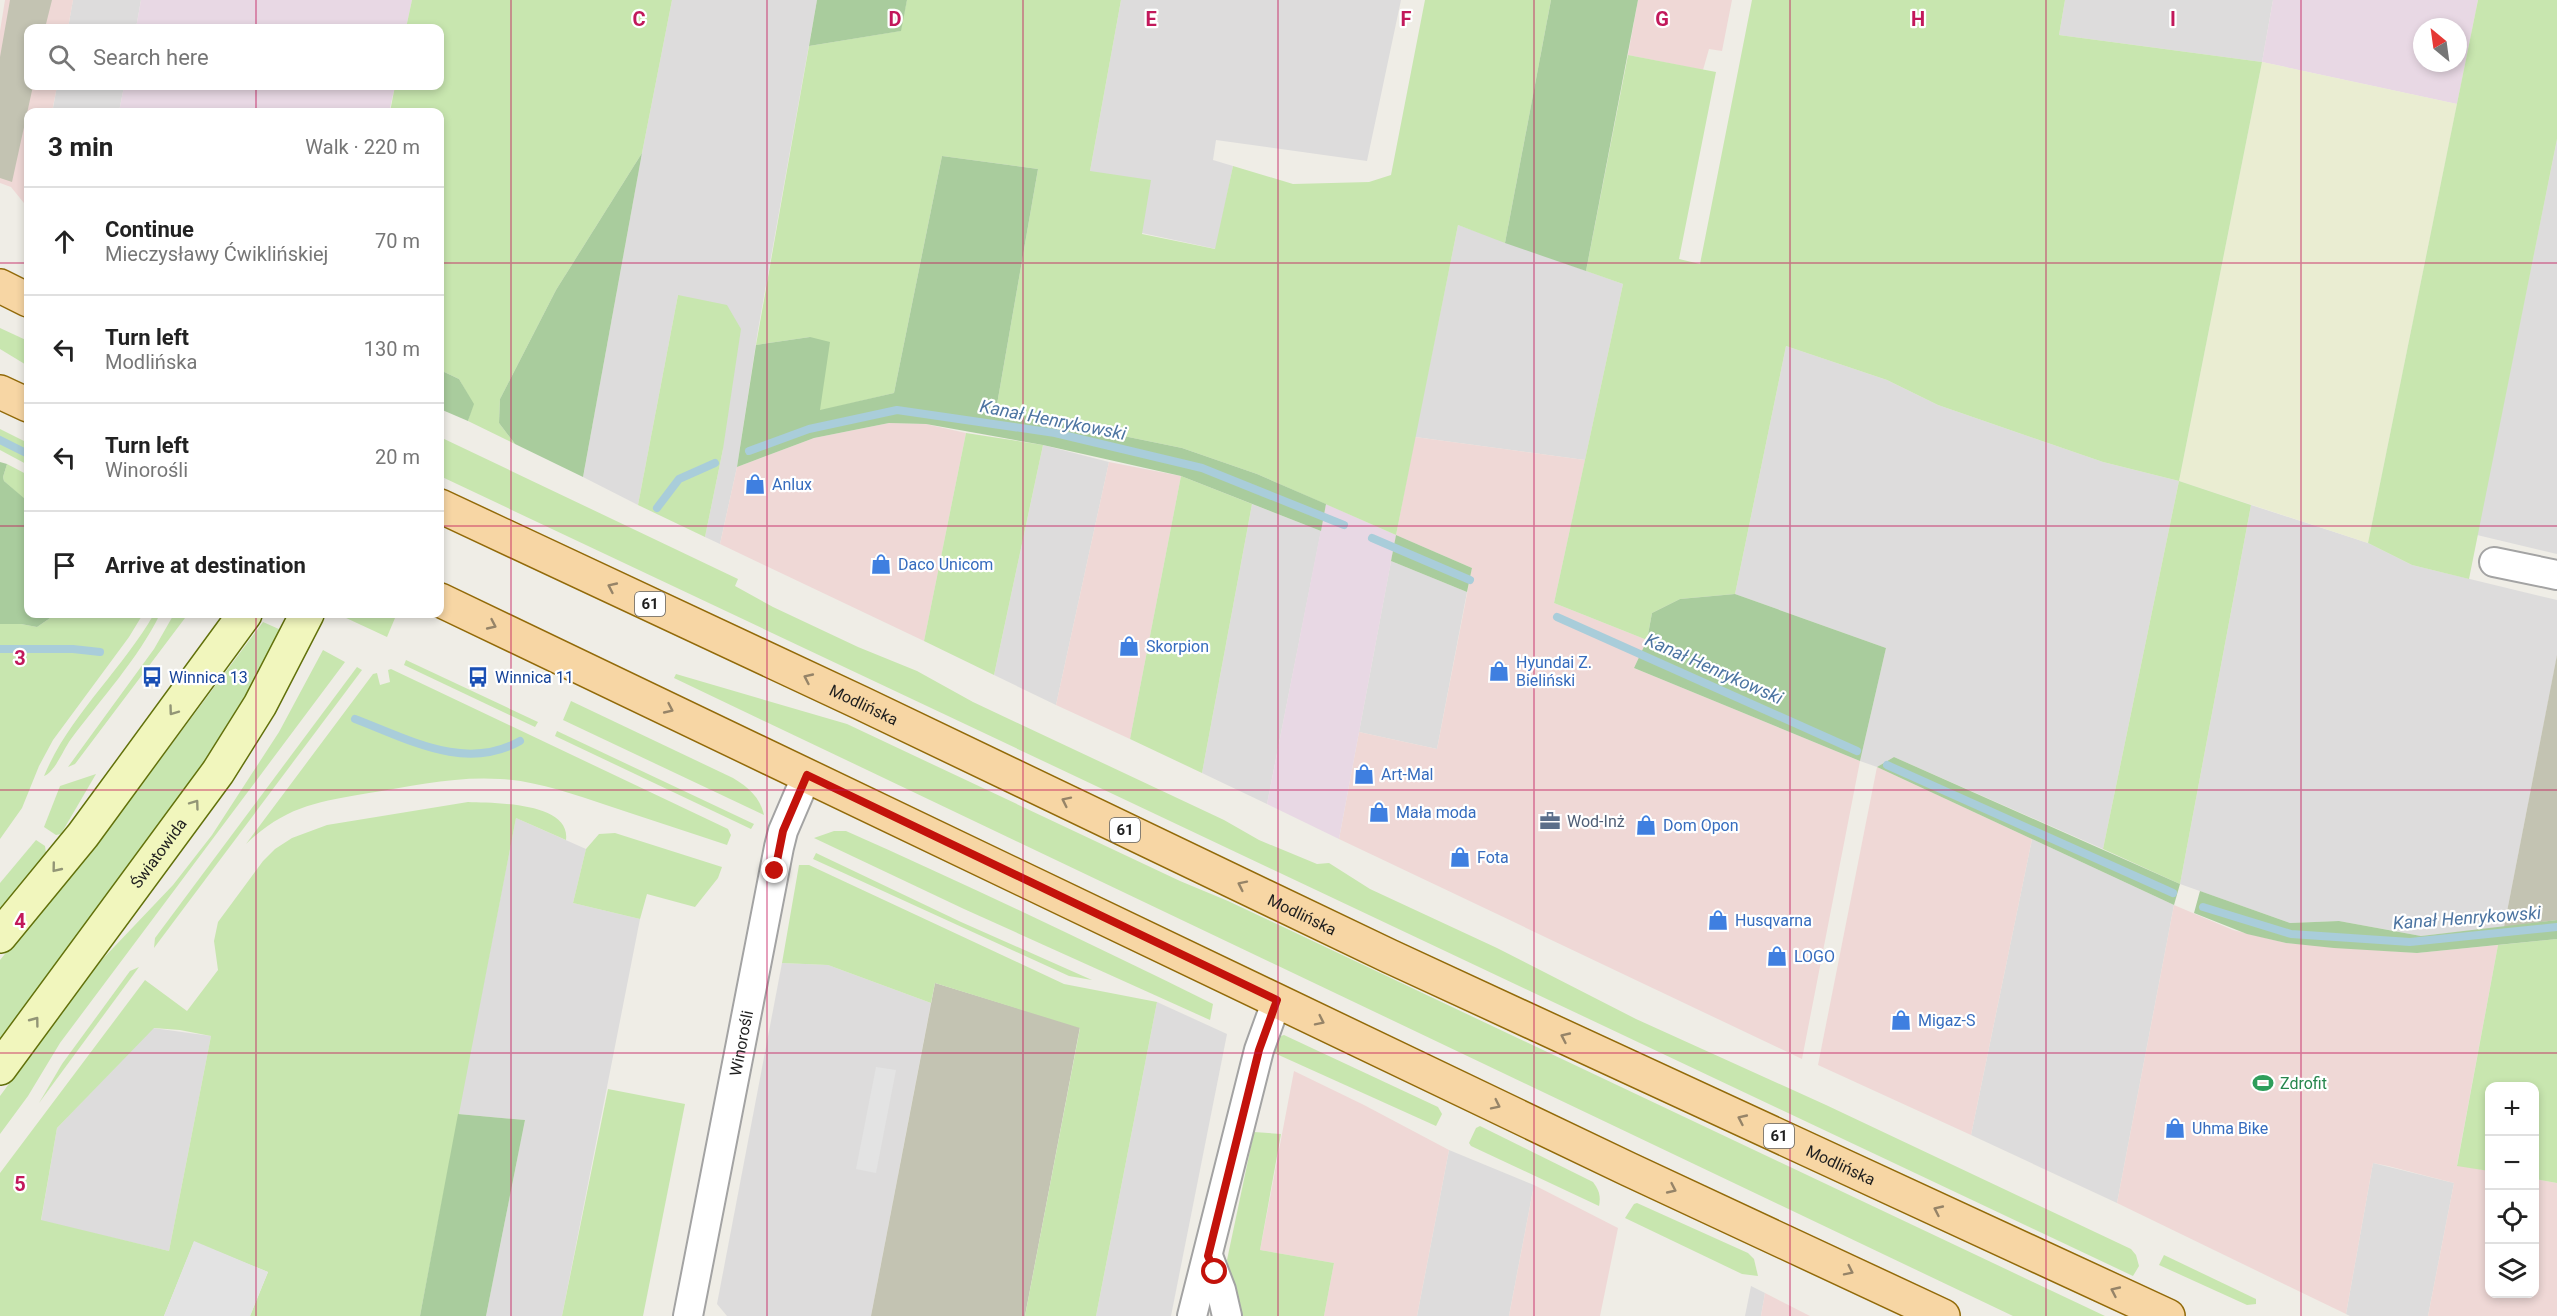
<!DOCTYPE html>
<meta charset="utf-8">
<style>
:root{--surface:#fff;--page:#f2f2f2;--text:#222;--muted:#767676;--line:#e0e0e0}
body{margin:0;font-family:Roboto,sans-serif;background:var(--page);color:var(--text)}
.controls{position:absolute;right:18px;bottom:18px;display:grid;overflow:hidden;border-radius:12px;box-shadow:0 3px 9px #0003}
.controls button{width:54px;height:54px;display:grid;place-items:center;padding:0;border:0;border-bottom:2px solid var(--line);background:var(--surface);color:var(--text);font:30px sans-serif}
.compass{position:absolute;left:2413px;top:18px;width:54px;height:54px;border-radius:50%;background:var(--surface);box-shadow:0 3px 9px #0003;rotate:331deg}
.stop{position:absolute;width:18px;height:18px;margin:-14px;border:4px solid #c3120b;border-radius:50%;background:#fff}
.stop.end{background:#c3120b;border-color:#fff;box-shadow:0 2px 6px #0008}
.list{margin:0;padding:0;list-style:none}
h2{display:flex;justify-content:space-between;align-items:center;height:78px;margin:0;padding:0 24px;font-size:26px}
h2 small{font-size:20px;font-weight:400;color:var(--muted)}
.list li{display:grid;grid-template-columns:39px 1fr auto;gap:18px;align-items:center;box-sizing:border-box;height:108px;padding:0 24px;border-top:2px solid var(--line)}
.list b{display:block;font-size:22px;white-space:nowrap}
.list p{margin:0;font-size:20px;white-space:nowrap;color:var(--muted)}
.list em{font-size:20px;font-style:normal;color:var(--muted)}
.icon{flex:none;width:33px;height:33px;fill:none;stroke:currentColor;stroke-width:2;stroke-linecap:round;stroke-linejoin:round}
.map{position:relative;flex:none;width:2557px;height:1316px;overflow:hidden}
.search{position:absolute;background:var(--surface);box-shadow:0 3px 9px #0003;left:24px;top:24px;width:420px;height:66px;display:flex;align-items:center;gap:15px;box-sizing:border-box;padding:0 21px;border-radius:12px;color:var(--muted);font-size:22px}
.panel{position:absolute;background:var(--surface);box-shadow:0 3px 9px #0003;left:24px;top:108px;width:420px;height:510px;border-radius:12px}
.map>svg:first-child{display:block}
.residential{fill:#dddcdc}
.commercial{fill:#efd8d6}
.industrial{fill:#e8d8e4;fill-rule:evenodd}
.construction{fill:#c3c3b2}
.farmland{fill:#eaedd2}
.grass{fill:#c8e6af;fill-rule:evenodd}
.forest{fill:#a9cc9d}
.parking{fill:#e3e3e3}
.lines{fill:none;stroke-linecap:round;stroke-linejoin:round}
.stream{stroke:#a9cdda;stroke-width:8}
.street-casing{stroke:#a3a3a3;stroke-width:32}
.secondary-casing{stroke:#62710b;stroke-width:36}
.primary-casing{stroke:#926a09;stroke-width:36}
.street{stroke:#fff;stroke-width:28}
.secondary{stroke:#f1f6bd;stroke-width:33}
.primary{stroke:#f7d6a4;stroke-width:33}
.oneway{stroke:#968468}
.oneway2{stroke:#929576}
.route{stroke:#c3120b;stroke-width:8}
.grid{fill:none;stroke:#c2185b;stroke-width:1.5;stroke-opacity:0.55}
.labels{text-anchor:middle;stroke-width:4.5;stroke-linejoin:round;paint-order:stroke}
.shield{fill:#fff;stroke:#626262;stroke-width:1.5}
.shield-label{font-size:15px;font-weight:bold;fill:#1f1f1f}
.shop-label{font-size:16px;fill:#366cbe;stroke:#fff;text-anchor:start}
.transit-label{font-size:16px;fill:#164399;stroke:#fff;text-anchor:start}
.street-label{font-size:16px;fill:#1f1f1f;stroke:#fff}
.service-label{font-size:16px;fill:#4e5e75;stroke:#fff;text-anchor:start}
.leisure-label{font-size:16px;fill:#27864d;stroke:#fff;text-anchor:start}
.water-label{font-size:18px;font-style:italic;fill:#4d75a2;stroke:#fff}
.grid-label{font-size:20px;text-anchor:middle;font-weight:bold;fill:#c2185b;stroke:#fff;stroke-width:4.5;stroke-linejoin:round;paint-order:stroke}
</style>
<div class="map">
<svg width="2557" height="1316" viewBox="0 0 2557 1316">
<rect width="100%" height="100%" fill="#efede6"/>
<g class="residential">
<polygon points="73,0 141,0 136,28 68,28"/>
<polygon points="672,0 817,0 758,330 737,467 720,544 705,537 723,449 678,295 638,505 583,477 642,153"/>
<polygon points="1121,0 1401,0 1367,161 1216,140 1213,160 1233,166 1216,249 1142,233 1090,171"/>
<polygon points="2065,0 2273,0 2262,62 2059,35"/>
<polygon points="57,86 124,86 119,112 61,112 53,108"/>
<polygon points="2557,139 2557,554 2477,535"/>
<polygon points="1458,225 1623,284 1585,460 1415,437"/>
<polygon points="1786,346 1887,380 1938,405 2103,462 2179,481 2103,849 1894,757 1877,767 1860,761 1886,648 1735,594"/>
<polygon points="1043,445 1109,462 1056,705 994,675"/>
<polygon points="1252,504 1321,531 1267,804 1202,773"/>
<polygon points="2251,505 2368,543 2412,565 2557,600 2557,656 2504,927 2421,936 2339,921 2290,923 2180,884"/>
<polygon points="1391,561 1467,592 1437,749 1359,732"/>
<polygon points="516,818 586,849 573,903 640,919 562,1316 486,1316 525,1120 458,1114"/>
<polygon points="2032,839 2174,905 2117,1203 1971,1135"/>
<polygon points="782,963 828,965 931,1003 871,1316 727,1316 717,1304"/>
<polygon points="1157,1002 1227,1034 1171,1316 1096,1316"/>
<polygon points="153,1028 211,1036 169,1251 41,1221 57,1128"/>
<polygon points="1449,1150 1534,1185 1509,1316 1417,1316"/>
<polygon points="2373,1163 2454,1183 2428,1316 2350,1316 2346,1314"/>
<polygon points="1751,1286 1765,1293 1761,1316 1745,1316"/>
</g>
<g class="commercial">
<polygon points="5,0 73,0 68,28 28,28 28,86 57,86 52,112 28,112 28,208 11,187 0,183 0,31"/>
<polygon points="1638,0 1732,0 1722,51 1709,49 1703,70 1628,55"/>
<polygon points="889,423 926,424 966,433 924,641 720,544 737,467 814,438"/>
<polygon points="1415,437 1585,460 1554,603 1647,640 1634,668 1860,761 1802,1059 1339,839 1359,732 1437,749 1472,568 1396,535"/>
<polygon points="1109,462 1181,476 1130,739 1056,705"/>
<polygon points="1877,767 2032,839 1971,1135 1818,1065"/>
<polygon points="2174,905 2233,930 2286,943 2417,953 2498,945 2457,1165 2489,1171 2490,1294 2534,1294 2535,1179 2557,1183 2557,1316 2428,1316 2454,1183 2388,1166 2373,1163 2346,1314 2117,1203"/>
<polygon points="1294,1071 1364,1105 1449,1150 1417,1316 1324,1316 1334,1263 1260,1250"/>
<polygon points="1534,1185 1618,1228 1600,1316 1509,1316"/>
<polygon points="1765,1293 1810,1316 1761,1316"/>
</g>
<g class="industrial">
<polygon points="141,0 412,0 406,28 136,28"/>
<path d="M2273,0h205l-21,104 -195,-42zM2422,27h36v36h-36z"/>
<polygon points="124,86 395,86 389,112 119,112"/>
<polygon points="1326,504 1396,535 1339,839 1267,804"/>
</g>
<g class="construction">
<polygon points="10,0 52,0 45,28 28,28 28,86 33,86 12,182 0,178 0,57"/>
<polygon points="2557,655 2557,920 2504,927"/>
<polygon points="935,983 1080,1027 1025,1316 871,1316"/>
</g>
<polygon class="farmland" points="2262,62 2457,104 2368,543 2179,481"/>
<g class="grass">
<polygon points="412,0 672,0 642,153 556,290 500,399 499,423 515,444 468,421 473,404 459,379 440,370 440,112 390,112 395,86 440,86 440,28 406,28"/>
<polygon points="907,0 1121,0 1090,171 1151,180 1142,234 1215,249 1233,166 1293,184 1369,182 1391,175 1425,0 1551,0 1505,243 1458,225 1396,535 1257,474 1182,448 996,410 1038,169 942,156 894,393 819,411 810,337 756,345 809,46 900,31"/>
<polygon points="1752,0 2065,0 2059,35 2262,62 2179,481 2251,505 2180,884 2103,849 2179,481 2103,462 1938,405 1887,380 1786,346 1735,594 1680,599 1652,613 1647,640 1554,603 1623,284 1586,271 1628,55 1716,72 1679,259 1700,264"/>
<polygon points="2478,0 2557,0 2557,139 2469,579 2412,565 2368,543"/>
<polygon points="678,295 727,305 741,329 723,449 705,537 638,505"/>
<polygon points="0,328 28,341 28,366 0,349"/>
<polygon points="0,429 28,443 28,465 0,450"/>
<polygon points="966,433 1043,445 994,675 924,641"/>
<polygon points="440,437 738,579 735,586 773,607 858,647 917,671 973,702 1224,820 1259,840 1317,864 1329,863 1370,889 1497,948 1636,1019 1826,1105 2131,1249 2136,1255 2139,1266 2133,1276 440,476"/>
<polygon points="7,464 28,475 28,506 24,499 4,481 3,477"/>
<polygon points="1181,476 1252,504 1202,773 1130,739"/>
<polygon points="56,614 143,614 129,637 53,740 39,766 22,808 0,839 0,624 21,624 37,627"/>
<path d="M154,614h6c-22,45 -59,85 -89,125 -8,11 -16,33 -27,37 25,-60 78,-106 110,-162z"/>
<polygon points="174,614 188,614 75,764 68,767 154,649"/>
<polygon points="350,614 384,614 395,618 387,637 344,617"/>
<polygon points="263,622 281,630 262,668 201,767 0,1041 0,960 121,812"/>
<polygon points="323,650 345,662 60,1043 28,1096 0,1134 0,1096 95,967 173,885 212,835 279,732"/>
<polygon points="406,660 538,722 535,727 404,665"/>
<polygon points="357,667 362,670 154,948 155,938"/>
<path d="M391,669l337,160 3,6 -4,10c-40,-13 -81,-27 -121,-40 -34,-11 -70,-24 -106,-26 -44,-3 -88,7 -131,14 -52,9 -83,13 -123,51l127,-170 4,-1 3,12 10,-3 -2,-12z"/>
<polygon points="676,674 847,724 1180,881 1228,901 2105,1316 2013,1316 674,678"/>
<path d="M571,701l162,77c15,9 27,19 31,37l-201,-95z"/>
<polygon points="557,731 754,824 751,829 555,736"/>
<polygon points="96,774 61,834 56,835 44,827 60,786"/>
<path d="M468,802c25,1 103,0 98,38l-50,-22 -96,498h-170l18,-44 -74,-30 -30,74h-164v-143l145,-193 42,31 31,-41 -4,-29 4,-19 45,-61 12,-12 17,-11 35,-13zM154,1028l26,2 31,6 -42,215 -128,-31 16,-92z"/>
<path d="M834,831h12c124,55 246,113 367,173l-3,16 -246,-111 -150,-71z"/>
<polygon points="615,833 722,867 718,878 695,907 647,894 640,919 573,903 586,849 599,834"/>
<polygon points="36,840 45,846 46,853 0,909 0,883"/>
<polygon points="816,853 961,922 1092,980 1069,976 813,859"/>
<polygon points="799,865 809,865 1064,984 1157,1002 1096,1316 1025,1316 1080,1028 935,983 931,1003 828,965 782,963"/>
<polygon points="2557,939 2557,1183 2535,1179 2534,1086 2490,1086 2489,1171 2457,1166 2498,945"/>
<polygon points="139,967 39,1103 62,1064 130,971"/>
<polygon points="1284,1035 1438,1107 1442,1114 1436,1126 1272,1052 1278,1037"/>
<polygon points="608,1089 685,1104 643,1316 562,1316"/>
<path d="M1480,1126l113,56c6,8 8,14 6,24l-128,-60 -2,-3 7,-15z"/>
<polygon points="1254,1132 1281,1134 1260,1250 1334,1263 1324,1316 1238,1316 1227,1260"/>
<polygon points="1637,1203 1748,1253 1754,1259 1758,1276 1742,1274 1625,1218 1634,1204"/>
<polygon points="2164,1255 2256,1299 2256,1304 2247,1305 2159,1265"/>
</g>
<g class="forest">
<polygon points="817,0 907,0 901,31 809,46"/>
<polygon points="1551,0 1638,0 1586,271 1505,243"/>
<polygon points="642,153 583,477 515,444 499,423 500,399 556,290"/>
<polygon points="942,156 1038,169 996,410 1182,448 1257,474 1326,504 1321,531 1181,476 1043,445 926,424 889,423 814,438 737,467 756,345 810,337 830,342 820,410 894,393"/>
<polygon points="440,370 459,379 474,404 468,421 440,409"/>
<polygon points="0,462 7,464 3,477 4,481 25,499 28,506 28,614 56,614 37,627 21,624 0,624"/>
<polygon points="1396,535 1472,568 1467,592 1391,561"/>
<polygon points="1735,594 1886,648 1860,761 1634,668 1647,640 1652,613 1680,599"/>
<polygon points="1894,757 2180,884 2174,905 1877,767"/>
<polygon points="2200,891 2290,923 2339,921 2421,936 2557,920 2557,939 2417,953 2334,948 2286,943 2247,934 2194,913"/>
<polygon points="458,1114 525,1120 486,1316 420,1316"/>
</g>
<g class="parking">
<polygon points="876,1067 896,1070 876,1173 856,1169"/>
<polygon points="194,1241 268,1272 250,1316 164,1316"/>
</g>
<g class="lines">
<g class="stream">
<polyline points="0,440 28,454"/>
<polyline points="749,451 809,429 897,410 1055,433 1202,468 1344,525"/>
<polyline points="657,508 679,479 715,463"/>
<polyline points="1372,538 1470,580"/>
<polyline points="1557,617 1857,751"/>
<polyline points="0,649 73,649 100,652"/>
<path d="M355,719c53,20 110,53 165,22"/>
<polyline points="1887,765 2173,893"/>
<polyline points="2203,907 2291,934 2410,942 2557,927"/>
</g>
<g class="street-casing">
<g id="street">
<polyline points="2494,562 2557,575"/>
<polyline points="1208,1256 1221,1290 1227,1316"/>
<path id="s1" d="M688,1316l91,-469 4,-16 24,-56"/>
<polyline points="1192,1316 1259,1050 1277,1000"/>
</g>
</g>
<g class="secondary-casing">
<g id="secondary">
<polyline points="0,936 83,835 245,614"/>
<path id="s2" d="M0,1068l218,-296 42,-67 47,-91"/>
</g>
</g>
<g class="primary-casing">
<g id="primary">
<polyline points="0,286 28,300"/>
<polyline points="0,392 28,405"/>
<path id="s3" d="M440,506l421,197 528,253 779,360"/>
<polyline points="440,600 1628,1169 1943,1316"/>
</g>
</g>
<use href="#street" class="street"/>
<use href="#secondary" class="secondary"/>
<use href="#primary" class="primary"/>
</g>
<defs><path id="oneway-chevron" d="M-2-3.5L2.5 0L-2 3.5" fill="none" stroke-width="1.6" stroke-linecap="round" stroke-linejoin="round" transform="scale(1.5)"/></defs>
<g class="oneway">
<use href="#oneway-chevron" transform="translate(612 587) rotate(-155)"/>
<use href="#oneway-chevron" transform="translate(492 625) rotate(25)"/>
<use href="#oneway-chevron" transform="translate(808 678) rotate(-155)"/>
<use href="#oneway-chevron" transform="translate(669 709) rotate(25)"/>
<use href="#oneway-chevron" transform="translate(1066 801) rotate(-154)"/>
<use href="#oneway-chevron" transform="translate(1242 885) rotate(-154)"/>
<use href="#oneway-chevron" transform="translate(1320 1021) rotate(26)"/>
<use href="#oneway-chevron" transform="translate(1565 1037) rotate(-155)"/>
<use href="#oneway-chevron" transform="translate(1496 1105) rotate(26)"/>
<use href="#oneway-chevron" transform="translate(1742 1119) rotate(-155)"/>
<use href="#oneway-chevron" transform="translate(1672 1189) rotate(25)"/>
<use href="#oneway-chevron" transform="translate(1938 1210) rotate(-155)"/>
<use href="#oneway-chevron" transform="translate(1849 1271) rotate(26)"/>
<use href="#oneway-chevron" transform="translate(2115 1291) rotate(-155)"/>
</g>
<g class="oneway2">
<use href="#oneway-chevron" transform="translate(173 711) rotate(126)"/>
<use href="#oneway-chevron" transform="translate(195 804) rotate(-54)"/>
<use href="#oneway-chevron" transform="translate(56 868) rotate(129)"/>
<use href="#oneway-chevron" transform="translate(35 1021) rotate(-53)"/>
</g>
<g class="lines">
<polyline class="route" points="775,871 783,831 807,775 1277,1000 1259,1050 1208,1256 1215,1272"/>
</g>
<path class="grid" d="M256,0v28M511,0v1316M767,0v1316M1023,0v1316M1278,0v1316M1534,0v1316M1790,0v1316M2046,0v1316M2301,0v1316M256,86v26M0,263h28M440,263h2117M0,526h28M440,526h2117M256,614v702M0,790h2557M0,1053h2557"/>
<defs>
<g id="shop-bare" transform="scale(1.62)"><path d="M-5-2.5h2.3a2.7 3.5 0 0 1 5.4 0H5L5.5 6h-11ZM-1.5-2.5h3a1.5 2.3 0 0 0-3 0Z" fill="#3f7fe0" stroke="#fff" stroke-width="2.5" paint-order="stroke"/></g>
<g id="bus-bare" transform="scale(1.62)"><path d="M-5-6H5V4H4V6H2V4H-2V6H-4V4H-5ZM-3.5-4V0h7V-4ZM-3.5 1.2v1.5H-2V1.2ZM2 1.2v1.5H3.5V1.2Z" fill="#1a4fb4" stroke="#fff" stroke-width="2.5" paint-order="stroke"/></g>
<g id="office-bare" transform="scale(1.62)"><path d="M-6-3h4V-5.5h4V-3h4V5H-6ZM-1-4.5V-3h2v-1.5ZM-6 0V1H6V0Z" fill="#5c6f8a" stroke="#fff" stroke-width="2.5" paint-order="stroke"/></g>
<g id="stadium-bare" transform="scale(1.62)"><path d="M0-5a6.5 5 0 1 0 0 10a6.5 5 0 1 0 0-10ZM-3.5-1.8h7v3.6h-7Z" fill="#2e9e5b" stroke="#fff" stroke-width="2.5" paint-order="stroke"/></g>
</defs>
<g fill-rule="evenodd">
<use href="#shop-bare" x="755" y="484"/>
<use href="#shop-bare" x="881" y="564"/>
<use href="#shop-bare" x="1129" y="646"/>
<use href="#shop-bare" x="1499" y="671"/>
<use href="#bus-bare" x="152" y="677"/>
<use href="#bus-bare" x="478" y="677"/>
<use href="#shop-bare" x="1364" y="774"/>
<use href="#shop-bare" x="1379" y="812"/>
<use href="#office-bare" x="1550" y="821"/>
<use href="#shop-bare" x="1646" y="825"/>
<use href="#shop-bare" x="1460" y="857"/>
<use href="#shop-bare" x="1718" y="920"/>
<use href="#shop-bare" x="1777" y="956"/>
<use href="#shop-bare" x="1901" y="1020"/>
<use href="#stadium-bare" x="2263" y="1083"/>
<use href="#shop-bare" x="2175" y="1128"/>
</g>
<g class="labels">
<g class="shield">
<rect x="635" y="592" width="30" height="24" rx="4.5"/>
<rect x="1110" y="818" width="30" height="24" rx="4.5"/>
<rect x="1764" y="1124" width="30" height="24" rx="4.5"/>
</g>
<g class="shield-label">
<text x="650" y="609">61</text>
<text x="1125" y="835">61</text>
<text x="1779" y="1141">61</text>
</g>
<g class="shop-label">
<text x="772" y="490">Anlux</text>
<text x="898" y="570">Daco Unicom</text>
<text x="1146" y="652">Skorpion</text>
<text x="1516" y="668">Hyundai Z.<tspan x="1516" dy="18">Bieliński</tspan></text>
<text x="1381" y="780">Art-Mal</text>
<text x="1396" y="818">Mała moda</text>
<text x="1663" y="831">Dom Opon</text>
<text x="1477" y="863">Fota</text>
<text x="1735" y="926">Husqvarna</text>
<text x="1794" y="962">LOGO</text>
<text x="1918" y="1026">Migaz-S</text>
<text x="2192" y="1134">Uhma Bike</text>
</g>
<g class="transit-label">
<text x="169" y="683">Winnica 13</text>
<text x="495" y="683">Winnica 11</text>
</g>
<g class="street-label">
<text dy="6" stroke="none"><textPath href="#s3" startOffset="468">Modlińska</textPath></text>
<text dy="6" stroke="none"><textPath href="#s2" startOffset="267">Światowida</textPath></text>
<text dy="6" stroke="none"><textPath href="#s3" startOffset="954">Modlińska</textPath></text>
<text dy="6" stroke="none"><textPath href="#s1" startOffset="278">Winorośli</textPath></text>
<text dy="6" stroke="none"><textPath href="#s3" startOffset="1548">Modlińska</textPath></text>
</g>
<g class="service-label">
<text x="1567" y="827">Wod-Inż</text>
</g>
<g class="leisure-label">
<text x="2280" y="1089">Zdrofit</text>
</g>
<g class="water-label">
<text transform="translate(1053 420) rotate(11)" y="6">Kanał Henrykowski</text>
<text transform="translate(1714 669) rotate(24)" y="6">Kanał Henrykowski</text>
<text transform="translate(2467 918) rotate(-4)" y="6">Kanał Henrykowski</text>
</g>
</g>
<g class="grid-label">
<text x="639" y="26">C</text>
<text x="895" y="26">D</text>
<text x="1151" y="26">E</text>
<text x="1406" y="26">F</text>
<text x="1662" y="26">G</text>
<text x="1918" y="26">H</text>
<text x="2173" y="26">I</text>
<text x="20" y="665">3</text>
<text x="20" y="928">4</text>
<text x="20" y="1191">5</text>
</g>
</svg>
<div class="controls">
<button>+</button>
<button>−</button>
<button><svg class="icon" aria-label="locate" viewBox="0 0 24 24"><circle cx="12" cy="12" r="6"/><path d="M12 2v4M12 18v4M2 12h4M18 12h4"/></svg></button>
<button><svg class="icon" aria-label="layers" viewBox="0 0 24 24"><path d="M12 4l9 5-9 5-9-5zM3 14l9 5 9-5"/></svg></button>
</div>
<svg class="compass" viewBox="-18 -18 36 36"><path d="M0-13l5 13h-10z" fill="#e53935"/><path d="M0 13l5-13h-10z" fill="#767676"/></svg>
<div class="stop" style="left:1215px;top:1272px"></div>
<div class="stop end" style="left:775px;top:871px"></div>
<div class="search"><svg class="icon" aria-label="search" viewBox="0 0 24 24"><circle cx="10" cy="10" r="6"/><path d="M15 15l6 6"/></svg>Search here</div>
<section class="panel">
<h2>3 min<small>Walk · 220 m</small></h2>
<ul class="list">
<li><svg class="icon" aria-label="ahead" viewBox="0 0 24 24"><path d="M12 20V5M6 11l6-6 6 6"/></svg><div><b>Continue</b><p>Mieczysławy Ćwiklińskiej</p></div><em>70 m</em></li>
<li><svg class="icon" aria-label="left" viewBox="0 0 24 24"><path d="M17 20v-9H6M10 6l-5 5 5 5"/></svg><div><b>Turn left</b><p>Modlińska</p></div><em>130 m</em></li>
<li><svg class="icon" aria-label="left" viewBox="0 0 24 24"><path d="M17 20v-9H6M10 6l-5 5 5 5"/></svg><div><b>Turn left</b><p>Winorośli</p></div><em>20 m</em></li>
<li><svg class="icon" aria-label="arrive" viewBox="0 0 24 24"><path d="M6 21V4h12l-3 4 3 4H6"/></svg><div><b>Arrive at destination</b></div></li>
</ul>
</section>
</div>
